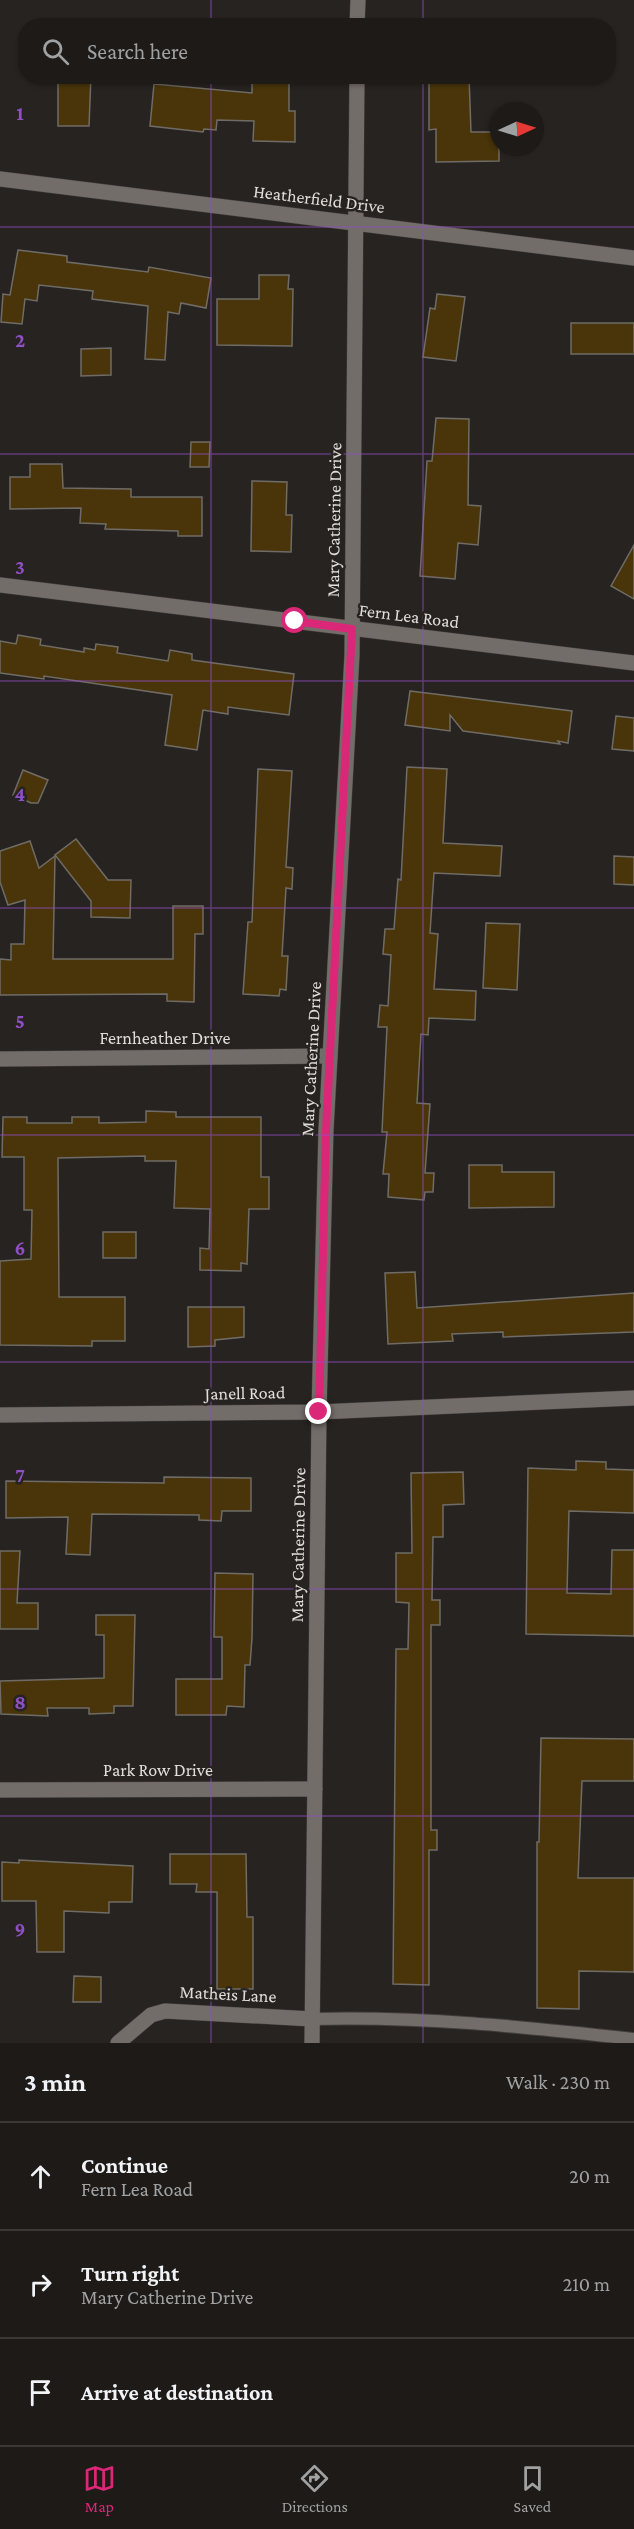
<!DOCTYPE html>
<meta charset="utf-8">
<style>
:root{--surface:#1d1a18;--page:#252321;--text:#f1f3f6;--muted:#a0a1a2;--line:#3b3837;--accent:#db2777}
body{margin:0;font-family:"Crimson Pro",serif;background:var(--page);color:var(--text)}
.compass{position:absolute;left:490px;top:102px;width:54px;height:54px;border-radius:50%;background:var(--surface);box-shadow:0 2px 4px #0004;rotate:86deg}
.stop{position:absolute;width:18px;height:18px;margin:-14px;border:4px solid #db2777;border-radius:50%;background:#fff}
.stop.end{background:#db2777;border-color:#fff;box-shadow:0 2px 6px #0008}
.list{margin:0;padding:0;list-style:none}
h2{display:flex;justify-content:space-between;align-items:center;height:78px;margin:0;padding:0 24px;font-size:26px}
h2 small{font-size:20px;font-weight:400;color:var(--muted)}
.list li{display:grid;grid-template-columns:39px 1fr auto;gap:18px;align-items:center;box-sizing:border-box;height:108px;padding:0 24px;border-top:2px solid var(--line)}
.list b{display:block;font-size:22px;white-space:nowrap}
.list p{margin:0;font-size:20px;white-space:nowrap;color:var(--muted)}
.list em{font-size:20px;font-style:normal;color:var(--muted)}
.icon{flex:none;width:33px;height:33px;fill:none;stroke:currentColor;stroke-width:2;stroke-linecap:round;stroke-linejoin:round}
.map{position:relative;flex:none;width:634px;height:2043px;overflow:hidden}
.search{position:absolute;background:var(--surface);box-shadow:0 2px 4px #0004;left:18px;right:18px;top:18px;height:66px;display:flex;align-items:center;gap:15px;box-sizing:border-box;padding:0 21px;border-radius:24px;color:var(--muted);font-size:22px}
.sheet{height:402px;background:var(--surface)}
nav{display:flex;justify-content:space-around;align-items:center;box-sizing:border-box;height:84px;border-top:2px solid var(--line);background:var(--surface);font-size:16px;color:var(--muted)}
nav a{display:grid;justify-items:center;gap:3px}
nav .on{color:var(--accent)}
.map>svg:first-child{display:block}
.building{fill:#4a350a;stroke:#6f6c67;stroke-width:1.5}
.lines{fill:none;stroke-linecap:round;stroke-linejoin:round}
.lane-casing{stroke:#423e3b;stroke-width:14}
.street-casing{stroke:#423e3b;stroke-width:16}
.lane{stroke:#736d6a;stroke-width:12}
.street{stroke:#736d6a;stroke-width:15}
.route{stroke:#db2777;stroke-width:8}
.grid{fill:none;stroke:#8f4fc5;stroke-width:1.5;stroke-opacity:0.55}
.labels{text-anchor:middle;stroke-width:5;stroke-linejoin:round;paint-order:stroke}
.street-label{font-size:18px;fill:#e0dddb;stroke:#272320}
.grid-label{font-size:20px;text-anchor:middle;font-weight:bold;fill:#8f4fc5;stroke:#272320;stroke-width:5;stroke-linejoin:round;paint-order:stroke}
</style>
<div class="map">
<svg width="634" height="2043" viewBox="0 0 634 2043">
<rect width="100%" height="100%" fill="#272320"/>
<g class="building">
<polygon points="58,76 91,76 89,126 58,126"/>
<polygon points="252,76 289,77 289,111 295,111 295,142 253,141 254,121 217,120 216,130 204,129 203,132 150,126 154,84 252,93"/>
<polygon points="429,76 469,76 471,132 499,132 499,161 436,162 436,129 429,130"/>
<polygon points="18,250 67,256 67,262 148,272 149,267 211,278 206,308 181,303 179,314 168,312 165,360 145,359 148,306 92,299 93,291 39,285 37,301 25,299 22,324 1,322 3,294 10,295"/>
<polygon points="259,275 289,275 288,289 293,289 292,346 217,345 217,299 259,299"/>
<polygon points="437,294 465,297 456,361 423,357 430,308 435,309"/>
<rect x="571" y="323" width="63" height="31"/>
<polygon points="111,348 111,375 81,376 81,349"/>
<polygon points="436,418 469,419 468,505 481,506 478,545 458,543 455,579 420,576 427,461 432,461"/>
<polygon points="191,442 210,442 209,467 190,467"/>
<polygon points="30,464 62,464 63,488 131,489 131,497 202,497 202,536 178,536 178,531 105,529 106,524 80,523 81,508 10,509 10,477 30,477"/>
<polygon points="252,481 287,482 286,515 292,515 291,552 251,551"/>
<polygon points="634,545 634,599 611,586"/>
<polygon points="18,635 41,639 40,645 84,652 84,648 95,650 96,644 118,647 117,653 168,661 170,650 192,654 192,660 294,674 289,715 228,707 228,714 203,710 197,750 165,745 172,695 44,676 44,679 0,673 0,641 16,644"/>
<polygon points="410,691 572,711 568,743 558,741 560,744 463,731 450,715 450,731 405,725"/>
<polygon points="616,716 634,718 634,751 612,749"/>
<polygon points="407,767 447,769 443,843 502,846 500,876 434,873 430,933 438,934 434,989 476,991 475,1020 429,1018 428,1035 421,1034 417,1103 430,1104 425,1173 434,1173 433,1192 425,1192 424,1200 388,1197 389,1174 383,1174 387,1132 382,1132 387,1027 378,1027 380,1005 388,1006 391,955 383,954 385,929 394,929 398,879 401,880"/>
<polygon points="258,769 292,771 286,867 293,868 292,889 286,888 282,956 288,956 286,990 280,989 279,996 243,994 248,922 252,922"/>
<polygon points="23,770 48,780 38,803 31,803 13,795"/>
<polygon points="76,839 108,880 131,880 130,918 91,917 91,901 55,855"/>
<polygon points="30,841 39,868 55,856 53,959 173,959 173,906 203,906 203,934 195,934 194,1002 167,1001 167,994 0,995 0,959 11,960 11,944 24,944 25,900 8,905 0,882 0,851"/>
<polygon points="614,856 634,857 634,885 614,884"/>
<polygon points="486,923 520,924 517,990 483,988"/>
<polygon points="146,1111 176,1112 176,1117 261,1117 261,1177 269,1177 269,1209 249,1209 247,1264 241,1263 241,1271 200,1270 200,1248 209,1249 210,1209 174,1208 176,1161 145,1161 145,1156 58,1158 59,1297 125,1297 125,1341 92,1341 92,1346 0,1345 0,1261 31,1259 32,1210 24,1210 24,1157 2,1157 3,1117 27,1117 27,1123 72,1123 72,1117 99,1117 99,1123 146,1122"/>
<polygon points="469,1165 502,1165 502,1172 554,1172 554,1207 469,1208"/>
<rect x="103" y="1232" width="33" height="26"/>
<polygon points="415,1272 417,1308 634,1293 634,1332 503,1337 503,1332 452,1334 453,1341 388,1344 385,1273"/>
<polygon points="188,1307 244,1307 244,1337 215,1340 215,1346 188,1347"/>
<polygon points="576,1461 606,1462 606,1469 634,1470 634,1513 569,1511 567,1593 611,1594 612,1550 634,1550 634,1636 526,1634 528,1468 576,1470"/>
<polygon points="463,1472 464,1504 443,1505 443,1537 433,1537 432,1600 440,1600 440,1625 431,1625 431,1830 437,1830 437,1850 429,1850 429,1985 393,1984 396,1649 408,1649 409,1603 396,1602 396,1553 412,1553 411,1473"/>
<polygon points="164,1477 251,1478 251,1511 222,1511 221,1521 199,1520 199,1515 92,1514 90,1555 66,1554 68,1517 6,1518 6,1481 164,1483"/>
<polygon points="0,1551 20,1551 17,1603 38,1603 38,1629 0,1629"/>
<polygon points="215,1573 253,1574 252,1638 250,1665 245,1665 244,1707 227,1706 226,1715 176,1715 176,1679 222,1679 222,1637 214,1637"/>
<polygon points="96,1615 135,1615 133,1706 114,1706 114,1713 89,1714 89,1708 47,1708 48,1716 1,1714 0,1681 104,1678 104,1635 96,1635"/>
<polygon points="541,1738 634,1739 634,1781 582,1781 578,1878 634,1878 634,1972 579,1971 579,2009 537,2008 537,1842 539,1842"/>
<polygon points="170,1854 246,1854 247,1917 253,1917 253,1989 217,1989 217,1892 196,1892 197,1884 170,1884"/>
<polygon points="19,1860 133,1866 132,1902 109,1902 109,1913 64,1911 64,1952 37,1952 36,1901 2,1901 2,1862 19,1863"/>
<polygon points="74,1976 101,1977 101,2002 73,2002"/>
</g>
<g class="lines">
<g class="lane-casing">
<path id="lane" d="M312,2019c109,-3 214,8 322,20"/>
</g>
<g class="street-casing">
<g id="street">
<polyline points="357,26 358,0"/>
<polyline points="0,179 634,258"/>
<polyline points="0,585 634,663"/>
<polyline points="0,1059 330,1056"/>
<polyline points="0,1415 319,1412 634,1398"/>
<polyline points="0,1790 315,1789"/>
<polyline points="118,2043 151,2015 165,2011 312,2019"/>
<polyline points="312,2043 319,1412 326,1130 352,655 357,76"/>
</g>
</g>
<use href="#lane" class="lane"/>
<use href="#street" class="street"/>
</g>
<g class="lines">
<polyline class="route" points="295,621 352,629 326,1130 319,1412"/>
</g>
<path class="grid" d="M211,0v26M423,0v26M211,76v1967M423,76v1967M0,227h634M0,454h634M0,681h634M0,908h634M0,1135h634M0,1362h634M0,1589h634M0,1816h634"/>
<g class="labels">
<g class="street-label">
<text transform="translate(319 199) rotate(7)" y="6">Heatherfield Drive</text>
<text transform="translate(334 520) rotate(-89)" y="6">Mary Catherine Drive</text>
<text transform="translate(409 616) rotate(7)" y="6">Fern Lea Road</text>
<text x="165" y="1044">Fernheather Drive</text>
<text transform="translate(311 1059) rotate(-87)" y="6">Mary Catherine Drive</text>
<text transform="translate(245 1393) rotate(-1)" y="6">Janell Road</text>
<text transform="translate(298 1545) rotate(-89)" y="6">Mary Catherine Drive</text>
<text x="158" y="1776">Park Row Drive</text>
<text transform="translate(228 1994) rotate(3)" y="6">Matheis Lane</text>
</g>
</g>
<g class="grid-label">
<text x="20" y="120">1</text>
<text x="20" y="347">2</text>
<text x="20" y="574">3</text>
<text x="20" y="801">4</text>
<text x="20" y="1028">5</text>
<text x="20" y="1255">6</text>
<text x="20" y="1482">7</text>
<text x="20" y="1709">8</text>
<text x="20" y="1936">9</text>
</g>
</svg>
<svg class="compass" viewBox="-18 -18 36 36"><path d="M0-13l5 13h-10z" fill="#e53935"/><path d="M0 13l5-13h-10z" fill="#a0a1a2"/></svg>
<div class="stop" style="left:295px;top:621px"></div>
<div class="stop end" style="left:319px;top:1412px"></div>
<div class="search"><svg class="icon" aria-label="search" viewBox="0 0 24 24"><circle cx="10" cy="10" r="6"/><path d="M15 15l6 6"/></svg>Search here</div>
</div>
<section class="sheet">
<h2>3 min<small>Walk · 230 m</small></h2>
<ul class="list">
<li><svg class="icon" aria-label="ahead" viewBox="0 0 24 24"><path d="M12 20V5M6 11l6-6 6 6"/></svg><div><b>Continue</b><p>Fern Lea Road</p></div><em>20 m</em></li>
<li><svg class="icon" aria-label="right" viewBox="0 0 24 24"><path d="M7 20v-9h11M14 6l5 5-5 5"/></svg><div><b>Turn right</b><p>Mary Catherine Drive</p></div><em>210 m</em></li>
<li><svg class="icon" aria-label="arrive" viewBox="0 0 24 24"><path d="M6 21V4h12l-3 4 3 4H6"/></svg><div><b>Arrive at destination</b></div></li>
</ul>
</section>
<nav>
<a class="on"><svg class="icon" aria-label="map" viewBox="0 0 24 24"><path d="M3 6l6-2 6 2 6-2v14l-6 2-6-2-6 2zM9 4v14M15 6v14"/></svg>Map</a>
<a><svg class="icon" aria-label="directions" viewBox="0 0 24 24"><path d="M12 3l9 9-9 9-9-9zM9 14v-3h6M13 9l2 2-2 2"/></svg>Directions</a>
<a><svg class="icon" aria-label="saved" viewBox="0 0 24 24"><path d="M7 4h10v16l-5-4-5 4z"/></svg>Saved</a>
</nav>
